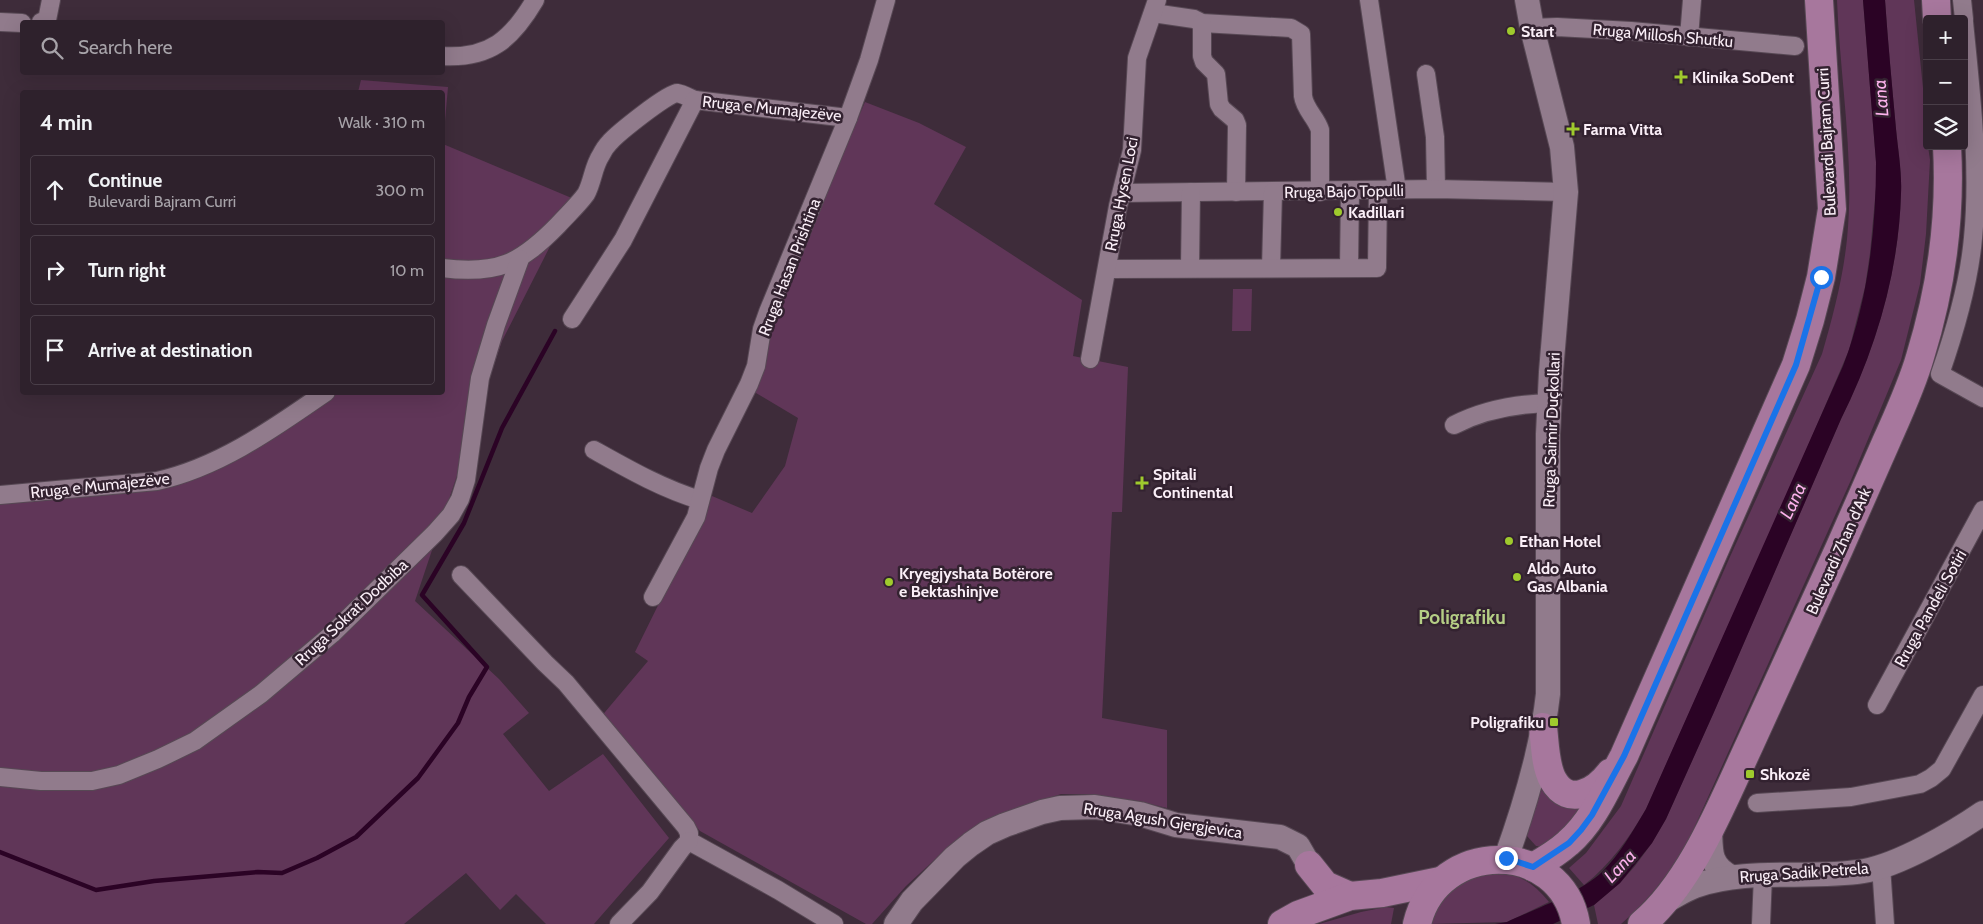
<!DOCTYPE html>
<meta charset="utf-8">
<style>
:root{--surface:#2e212c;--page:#3a2e38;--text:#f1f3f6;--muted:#a7a3a9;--line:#493e48}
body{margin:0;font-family:Cabin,sans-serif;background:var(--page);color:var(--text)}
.controls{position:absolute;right:15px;top:15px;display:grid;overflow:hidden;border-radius:5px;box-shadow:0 5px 20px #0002}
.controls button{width:45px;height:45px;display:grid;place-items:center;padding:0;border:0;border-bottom:1px solid var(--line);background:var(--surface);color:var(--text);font:25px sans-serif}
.stop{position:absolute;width:15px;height:15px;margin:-11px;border:4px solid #1a73e8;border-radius:50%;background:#fff}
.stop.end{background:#1a73e8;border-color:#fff;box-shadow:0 1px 5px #0008}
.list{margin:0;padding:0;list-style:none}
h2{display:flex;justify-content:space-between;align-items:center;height:65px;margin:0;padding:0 20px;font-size:21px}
h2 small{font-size:16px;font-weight:400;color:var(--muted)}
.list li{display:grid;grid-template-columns:32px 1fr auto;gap:15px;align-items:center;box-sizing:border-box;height:70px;margin:0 10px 10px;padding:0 10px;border:1px solid var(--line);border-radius:5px}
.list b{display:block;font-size:19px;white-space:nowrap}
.list p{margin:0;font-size:16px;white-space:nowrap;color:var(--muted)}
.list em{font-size:16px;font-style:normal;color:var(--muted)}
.icon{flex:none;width:28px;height:28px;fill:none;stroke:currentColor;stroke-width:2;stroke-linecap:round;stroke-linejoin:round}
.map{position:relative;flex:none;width:1983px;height:924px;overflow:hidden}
.search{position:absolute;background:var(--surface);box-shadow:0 5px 20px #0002;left:20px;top:20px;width:425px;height:55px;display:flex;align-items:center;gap:12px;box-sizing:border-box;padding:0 18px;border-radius:5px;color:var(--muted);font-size:19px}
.panel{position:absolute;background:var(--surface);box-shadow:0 5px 20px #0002;left:20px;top:90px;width:425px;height:305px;border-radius:5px}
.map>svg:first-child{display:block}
.green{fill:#603658}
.water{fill:#2b0325}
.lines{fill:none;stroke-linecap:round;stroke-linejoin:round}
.stream{stroke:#2b0325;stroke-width:4.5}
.minor-casing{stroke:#574854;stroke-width:20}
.secondary-casing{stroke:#574854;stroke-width:26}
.primary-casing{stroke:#574854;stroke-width:30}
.minor{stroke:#917b8c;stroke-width:18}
.secondary{stroke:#917b8c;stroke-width:24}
.primary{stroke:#a7779d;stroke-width:28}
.route{stroke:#1a73e8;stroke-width:6}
.poi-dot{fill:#9fca2d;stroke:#332230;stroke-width:2}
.labels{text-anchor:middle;stroke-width:5;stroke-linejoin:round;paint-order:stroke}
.poi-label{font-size:16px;font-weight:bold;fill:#faeef7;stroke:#332230;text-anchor:start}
.street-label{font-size:16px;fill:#faeef7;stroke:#332230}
.water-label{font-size:18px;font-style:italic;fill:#fbb1eb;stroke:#332230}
.quarter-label{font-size:19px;font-weight:bold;fill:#b5ce85;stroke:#332230}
</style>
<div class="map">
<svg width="1983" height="924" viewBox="0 0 1983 924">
<rect width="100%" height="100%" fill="#3e2c3a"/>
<g class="green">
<path d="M1837,0h26l13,162v26l-6,65 -5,34 -16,63 -56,131 -147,328c-17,29 -35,55 -62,76l-15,-17 17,-15 35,-47 108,-247 93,-205c11,-38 21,-76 25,-115 8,-79 -7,-160 -10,-239z"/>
<path d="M1885,0h29l13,127v19h1l2,14 -4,74 -6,50 -19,76 -50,120 -165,366c-18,29 -39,56 -65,78h-23l-4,-19 26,-22 15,-17 17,-23 14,-24 48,-107 127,-293c35,-70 58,-148 60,-226 1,-21 -3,-43 -5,-64 -4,-43 -8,-86 -11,-129z"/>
<polygon points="361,80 448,87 443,144 574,199 502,341 415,601 499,679 529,713 503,734 549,791 603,754 669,838 594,924 546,924 516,894 500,910 466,873 404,924 0,924 0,495 181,476 326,393 442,392 442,92 358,92"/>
<polygon points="865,102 919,123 966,147 934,204 1082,300 1073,356 1128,367 1122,512 1112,512 1102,718 1167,730 1167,808 1138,801 1085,794 1061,794 1009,811 983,821 943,852 906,886 872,924 866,924 700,831 600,718 648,661 635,652 712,496 752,513 785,466 798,418 751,390 763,360 780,299"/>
<polygon points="1233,289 1252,289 1251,331 1232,331"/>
<polygon points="1542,770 1589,799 1575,817 1547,846 1536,846 1527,836"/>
<path d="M1496,871c25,4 37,12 53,31l-42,20 -78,2 2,-9 29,-36z"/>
<polygon points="1386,907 1394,908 1391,924 1319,924 1361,912"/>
</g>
<path class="water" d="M1863,0h22c3,43 7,86 11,129 2,21 6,43 5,64 -2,78 -25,156 -60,226l-127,293 -48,107 -14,24 -32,40 -26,22 -41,19h-58l12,-2c28,-13 73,-29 95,-50 18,-18 31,-41 44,-63l197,-443c25,-65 33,-135 33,-204z"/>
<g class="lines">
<polyline class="stream" points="0,852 96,890 154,881 258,872 282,873 317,858 356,837 418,778 458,723 469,697 487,667 422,595 464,523 502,428 555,331"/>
<g class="minor-casing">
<g id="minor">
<polyline points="1369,0 1397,190"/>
<polyline points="1962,0 1964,19"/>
<path d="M1153,13l41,6 8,4 89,5 10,6 2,62c2,14 13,21 17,34v62"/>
<polyline points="0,22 22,23"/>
<polyline points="41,22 47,20 51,0"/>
<path d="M1964,22c7,71 16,145 9,216 -4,46 -18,93 -33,136l43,24"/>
<polyline points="1202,23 1202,56 1204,62 1216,74 1219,104 1222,109 1235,120 1237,125 1236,192"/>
<polyline points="1532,28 1557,27 1631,31 1795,46"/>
<polyline points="1689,37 1692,0"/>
<path d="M442,56c48,3 70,-17 93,-56"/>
<polyline points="1426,74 1435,137 1436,189"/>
<polyline points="1122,193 1436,189 1566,192"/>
<path d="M442,268c55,7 78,-4 116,-43 9,-10 20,-20 28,-31 7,-13 7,-27 15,-39 2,-4 5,-9 9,-13 8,-9 58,-49 67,-49 6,1 13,5 18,7l153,18"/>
<polyline points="1190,268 1191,192"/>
<polyline points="1271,268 1273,192"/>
<polyline points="1349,268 1350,191"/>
<polyline points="1107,269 1377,268 1378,190"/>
<polyline points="572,319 623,240 695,100"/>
<polyline points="1090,359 1118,206 1132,150 1137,58 1157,0"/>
<path d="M1454,425c29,-15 62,-21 95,-22"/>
<path d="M594,450c34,19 69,39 106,50"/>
<path d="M0,495l157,-14c63,-14 117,-53 169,-89"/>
<polyline points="461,575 545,663 566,683 686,827 689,833 689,841 778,890 834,924"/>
<polyline points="653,597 696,517 709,468 716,450 749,384 756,366 762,329 768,312 848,118 869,60 886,0"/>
<polyline points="1877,705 1983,510"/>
<polyline points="0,777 41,781 92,781 119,775 158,759 195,741 261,694 332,634 435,533 451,515 460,499 466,480 480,378 496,325 520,259"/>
<polyline points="1757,803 1851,797 1920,784 1931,778 1942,769 1983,695"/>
<polyline points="1881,866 1885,924"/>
<polyline points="619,924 650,892 682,848 689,841"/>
<polyline points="1761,924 1763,875"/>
</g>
</g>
<g class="secondary-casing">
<g id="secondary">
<path d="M1710,827c1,23 -2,38 21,50"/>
<path d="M1506,858c19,-53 36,-109 42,-164v-260l3,-62 15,-180 -4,-45 -30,-119 -5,-28"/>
<path d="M1664,902c10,-5 20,-12 31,-16 54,-19 113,-6 169,-15 35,-6 90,-38 119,-58"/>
<polyline points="896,924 912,901 955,857 971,844 987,833 1005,825 1042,812 1060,808 1095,807 1140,814 1176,825 1280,837 1298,846 1309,865"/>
</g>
</g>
<g class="primary-casing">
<g id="primary">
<polyline points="1936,0 1937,19"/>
<path d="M1543,727c2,16 2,39 10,53 16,28 43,11 57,-7"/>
<polyline points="1309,865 1325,885 1350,896"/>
<path d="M1533,867c12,-7 24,-14 35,-24 26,-22 40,-58 56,-87l172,-391 14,-45 11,-43 11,-68 -13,-209"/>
<polyline points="1282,924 1298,915 1350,896 1382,893 1440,881"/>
<path d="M1417,924c20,-85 144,-86 159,0"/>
<path d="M1642,924c49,-41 80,-120 107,-178 30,-65 60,-131 90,-197 16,-37 32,-73 48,-109 12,-27 25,-55 33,-83 21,-68 31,-140 27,-211"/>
</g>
</g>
<use href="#minor" class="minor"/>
<use href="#secondary" class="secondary"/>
<use href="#primary" class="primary"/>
</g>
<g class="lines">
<polyline class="route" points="1506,858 1533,867 1569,843 1581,830 1592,815 1624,756 1796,365 1821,277"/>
</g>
<g class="poi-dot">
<circle cx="1511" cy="31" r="5"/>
<path d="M1678.5 69.5h5v5h5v5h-5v5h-5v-5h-5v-5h5z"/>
<path d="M1570.5 121.5h5v5h5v5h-5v5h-5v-5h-5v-5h5z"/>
<circle cx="1338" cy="212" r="5"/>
<path d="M1139.5 475.5h5v5h5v5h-5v5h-5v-5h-5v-5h5z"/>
<circle cx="1509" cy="541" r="5"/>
<circle cx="1517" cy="577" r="5"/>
<circle cx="889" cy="582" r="5"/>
<rect x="1549" y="717" width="10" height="10" rx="2.5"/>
<rect x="1745" y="769" width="10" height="10" rx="2.5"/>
</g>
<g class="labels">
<g class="poi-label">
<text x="1521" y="37">Start</text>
<text x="1692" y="83">Klinika SoDent</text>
<text x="1583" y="135">Farma Vitta</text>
<text x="1348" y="218">Kadillari</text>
<text x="1153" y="480">Spitali<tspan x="1153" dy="18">Continental</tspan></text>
<text x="1519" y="547">Ethan Hotel</text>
<text x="1527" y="574">Aldo Auto<tspan x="1527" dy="18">Gas Albania</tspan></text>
<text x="899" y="579">Kryegjyshata Botërore<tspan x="899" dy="18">e Bektashinjve</tspan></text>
<text x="1544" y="728" text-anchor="end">Poligrafiku</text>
<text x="1760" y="780">Shkozë</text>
</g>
<g class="street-label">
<text transform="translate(1663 35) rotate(5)" y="6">Rruga Millosh Shutku</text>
<text transform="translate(772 108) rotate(6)" y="6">Rruga e Mumajezëve</text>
<text transform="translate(1826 142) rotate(-93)" y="6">Bulevardi Bajram Curri</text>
<text transform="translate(1344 191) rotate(-1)" y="6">Rruga Bajo Topulli</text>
<text transform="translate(1121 194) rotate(-79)" y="6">Rruga Hysen Loci</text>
<text transform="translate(789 267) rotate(-69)" y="6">Rruga Hasan Prishtina</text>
<text transform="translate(1551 430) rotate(-88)" y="6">Rruga Saimir Duçkollari</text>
<text transform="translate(100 485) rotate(-6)" y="6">Rruga e Mumajezëve</text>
<text transform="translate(1838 551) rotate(-66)" y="6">Bulevardi Zhan d'Ark</text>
<text transform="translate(1930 608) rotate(-61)" y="6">Rruga Pandeli Sotiri</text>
<text transform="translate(351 612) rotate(-43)" y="6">Rruga Sokrat Dodbiba</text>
<text transform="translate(1163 820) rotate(9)" y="6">Rruga Agush Gjergjevica</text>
<text transform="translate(1804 872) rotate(-4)" y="6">Rruga Sadik Petrela</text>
</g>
<g class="water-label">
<text transform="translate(1881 98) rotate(-95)" y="6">Lana</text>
<text transform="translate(1793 501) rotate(-65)" y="6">Lana</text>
<text transform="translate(1620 866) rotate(-47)" y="6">Lana</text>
</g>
<g class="quarter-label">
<text x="1462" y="624">Poligrafiku</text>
</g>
</g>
</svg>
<div class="controls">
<button>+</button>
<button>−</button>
<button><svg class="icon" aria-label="layers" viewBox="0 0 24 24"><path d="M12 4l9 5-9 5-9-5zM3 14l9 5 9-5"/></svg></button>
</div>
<div class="stop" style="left:1821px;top:277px"></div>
<div class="stop end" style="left:1506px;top:858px"></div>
<div class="search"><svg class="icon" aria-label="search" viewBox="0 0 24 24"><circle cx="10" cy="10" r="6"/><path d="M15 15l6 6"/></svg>Search here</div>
<section class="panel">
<h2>4 min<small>Walk · 310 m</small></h2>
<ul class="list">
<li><svg class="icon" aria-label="ahead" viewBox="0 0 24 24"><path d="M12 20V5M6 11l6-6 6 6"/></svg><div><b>Continue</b><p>Bulevardi Bajram Curri</p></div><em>300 m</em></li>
<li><svg class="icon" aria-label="right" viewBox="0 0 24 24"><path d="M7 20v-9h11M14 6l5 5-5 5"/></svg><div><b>Turn right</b></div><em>10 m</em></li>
<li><svg class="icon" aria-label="arrive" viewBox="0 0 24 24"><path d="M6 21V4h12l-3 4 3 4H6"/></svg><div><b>Arrive at destination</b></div></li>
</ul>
</section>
</div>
